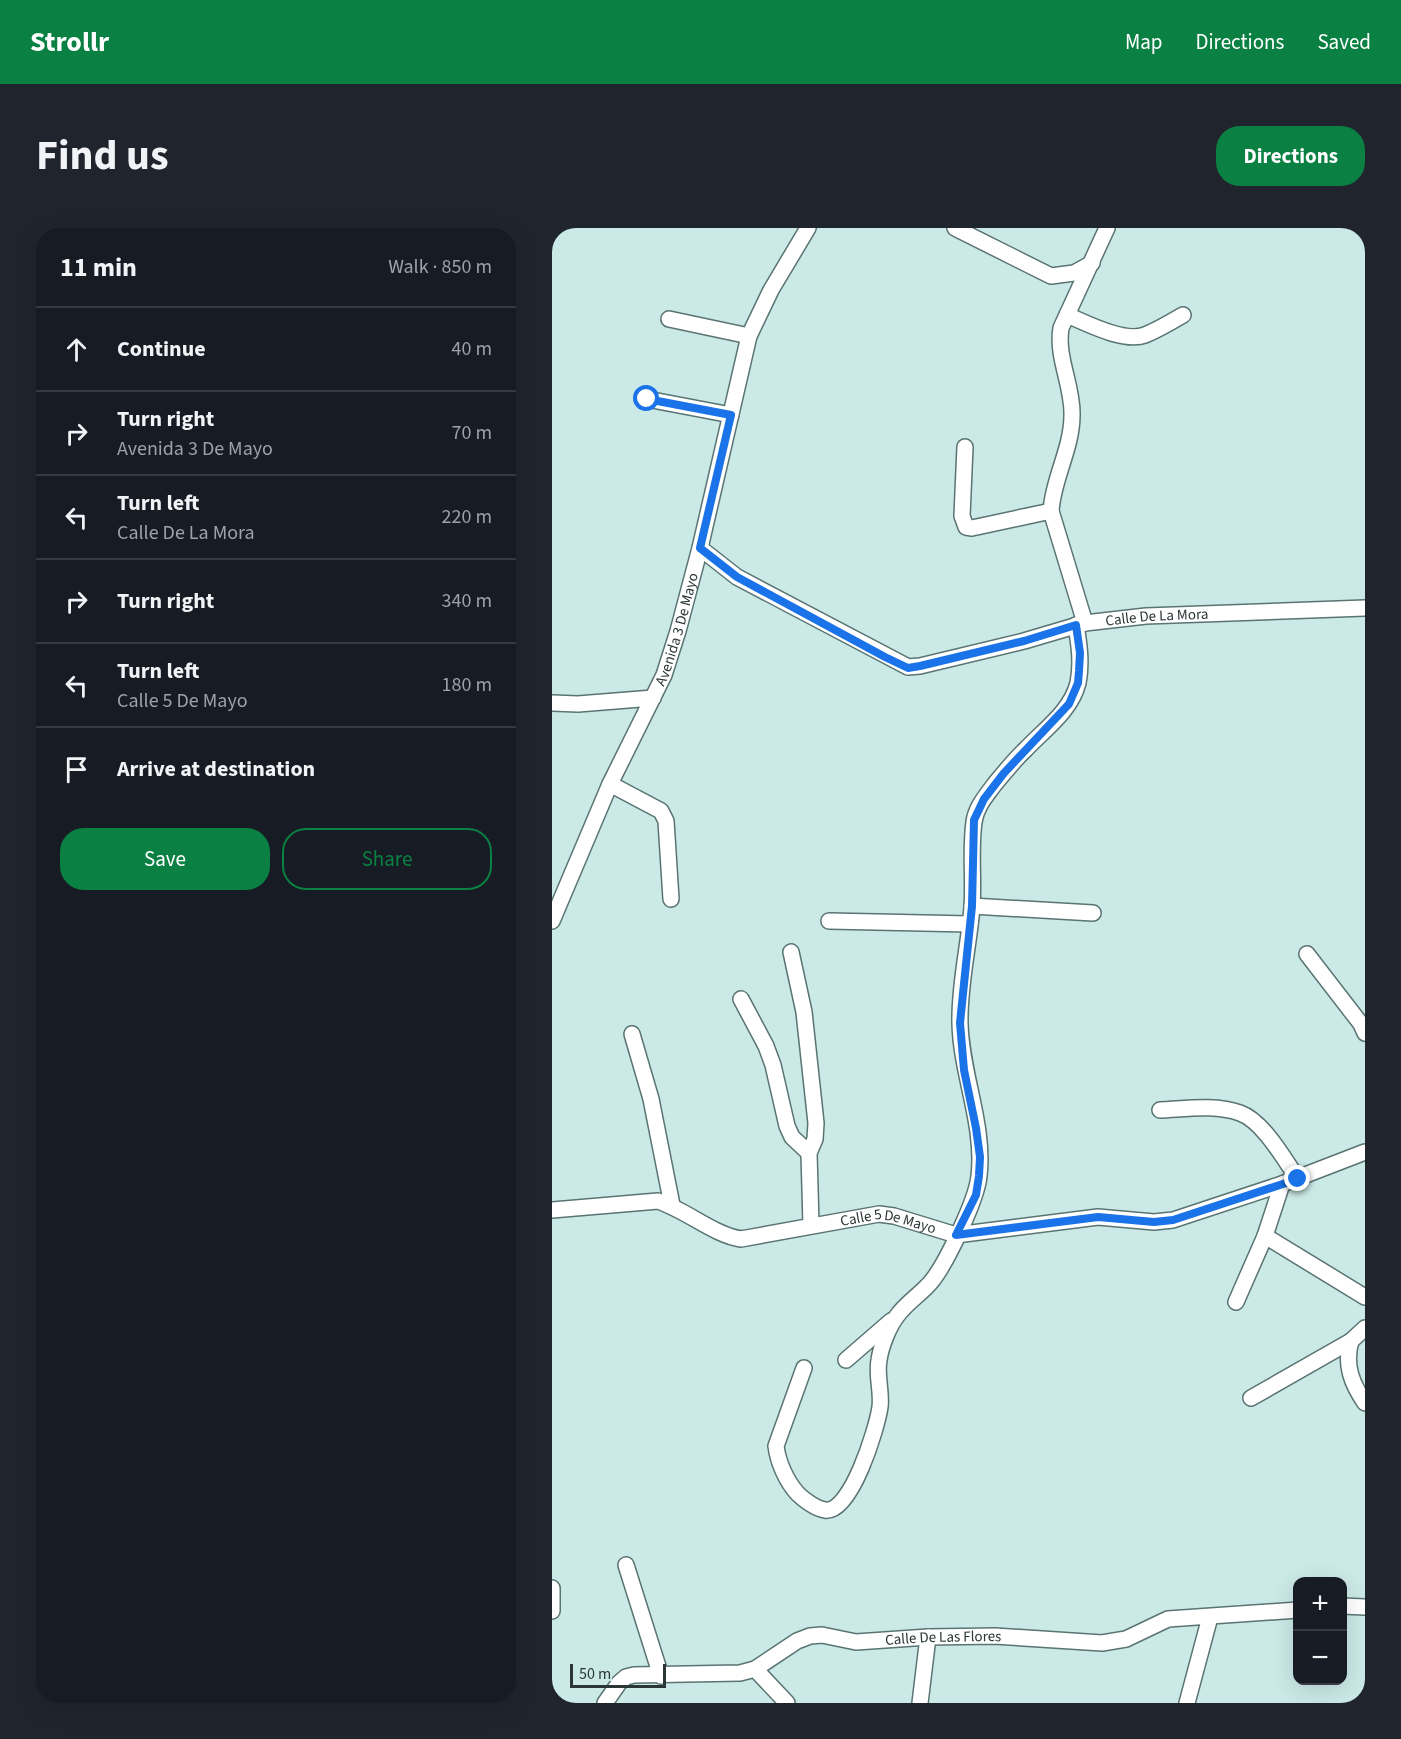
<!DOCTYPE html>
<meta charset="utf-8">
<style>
:root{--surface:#171b24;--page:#20242c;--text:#f1f3f6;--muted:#9ea1a6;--line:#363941;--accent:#0b8043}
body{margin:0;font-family:"Source Sans 3",sans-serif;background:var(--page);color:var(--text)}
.controls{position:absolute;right:18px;bottom:18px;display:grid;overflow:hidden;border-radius:12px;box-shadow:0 6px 24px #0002}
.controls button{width:54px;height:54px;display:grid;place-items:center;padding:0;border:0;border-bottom:2px solid var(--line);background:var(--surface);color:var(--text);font:30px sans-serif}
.scale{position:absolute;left:18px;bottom:15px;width:96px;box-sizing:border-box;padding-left:6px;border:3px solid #2b3636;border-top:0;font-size:16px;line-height:21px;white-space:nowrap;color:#2b3636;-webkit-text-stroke:4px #cbe9e7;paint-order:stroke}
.stop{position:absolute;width:18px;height:18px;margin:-14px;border:4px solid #1a73e8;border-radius:50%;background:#fff}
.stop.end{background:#1a73e8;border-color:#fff;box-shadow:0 2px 6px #0008}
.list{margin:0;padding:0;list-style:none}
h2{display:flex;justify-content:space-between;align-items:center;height:78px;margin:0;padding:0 24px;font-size:26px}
h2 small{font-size:20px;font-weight:400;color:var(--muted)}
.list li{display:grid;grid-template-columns:39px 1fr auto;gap:18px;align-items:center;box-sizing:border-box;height:84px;padding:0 24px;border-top:2px solid var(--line)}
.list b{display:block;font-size:22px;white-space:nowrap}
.list p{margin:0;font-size:20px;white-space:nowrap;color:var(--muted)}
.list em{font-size:20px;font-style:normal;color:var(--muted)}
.actions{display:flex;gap:12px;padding:18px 24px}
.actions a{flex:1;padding:14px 0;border:2px solid var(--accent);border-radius:24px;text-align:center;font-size:21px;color:var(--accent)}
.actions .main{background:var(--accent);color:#fff}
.icon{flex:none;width:33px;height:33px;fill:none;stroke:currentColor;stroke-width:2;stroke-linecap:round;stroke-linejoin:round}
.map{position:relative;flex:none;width:813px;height:1475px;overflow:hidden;border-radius:24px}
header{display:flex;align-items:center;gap:36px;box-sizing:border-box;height:84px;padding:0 30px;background:var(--accent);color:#fff}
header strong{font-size:28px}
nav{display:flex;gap:33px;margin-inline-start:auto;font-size:21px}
.intro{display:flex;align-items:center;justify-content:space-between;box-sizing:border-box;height:144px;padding:0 36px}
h1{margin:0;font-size:42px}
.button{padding:15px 27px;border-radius:24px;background:var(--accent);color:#fff;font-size:21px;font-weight:700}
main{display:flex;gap:36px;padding:0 36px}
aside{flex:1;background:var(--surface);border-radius:24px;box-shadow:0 6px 24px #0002}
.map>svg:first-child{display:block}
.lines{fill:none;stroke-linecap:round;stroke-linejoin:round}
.minor-casing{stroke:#597472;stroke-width:18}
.minor{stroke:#fff;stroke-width:15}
.route{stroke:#1a73e8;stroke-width:8}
.labels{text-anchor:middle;stroke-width:6;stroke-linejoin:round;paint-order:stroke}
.street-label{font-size:15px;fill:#2b3636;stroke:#cbe9e7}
</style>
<header>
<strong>Strollr</strong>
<nav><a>Map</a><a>Directions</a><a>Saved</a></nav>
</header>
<div class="intro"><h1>Find us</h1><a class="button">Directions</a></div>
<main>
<aside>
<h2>11 min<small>Walk · 850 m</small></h2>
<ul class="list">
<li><svg class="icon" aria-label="ahead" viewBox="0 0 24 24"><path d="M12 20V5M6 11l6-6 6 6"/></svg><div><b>Continue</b></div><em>40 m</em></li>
<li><svg class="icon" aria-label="right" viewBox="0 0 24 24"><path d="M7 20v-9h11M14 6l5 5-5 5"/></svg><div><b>Turn right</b><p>Avenida 3 De Mayo</p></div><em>70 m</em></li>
<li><svg class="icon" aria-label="left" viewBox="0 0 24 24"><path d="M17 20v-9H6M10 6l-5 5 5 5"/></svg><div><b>Turn left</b><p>Calle De La Mora</p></div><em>220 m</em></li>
<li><svg class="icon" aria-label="right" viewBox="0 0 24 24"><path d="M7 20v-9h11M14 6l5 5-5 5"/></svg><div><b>Turn right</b></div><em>340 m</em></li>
<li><svg class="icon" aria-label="left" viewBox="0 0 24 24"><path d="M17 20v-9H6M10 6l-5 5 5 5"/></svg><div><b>Turn left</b><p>Calle 5 De Mayo</p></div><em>180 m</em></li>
<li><svg class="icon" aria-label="arrive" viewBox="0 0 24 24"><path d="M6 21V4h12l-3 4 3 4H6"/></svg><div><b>Arrive at destination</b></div></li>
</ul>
<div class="actions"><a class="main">Save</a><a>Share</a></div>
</aside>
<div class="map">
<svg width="813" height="1475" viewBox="0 0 813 1475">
<rect width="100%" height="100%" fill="#cbe9e7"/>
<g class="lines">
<g class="minor-casing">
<g id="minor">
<polyline points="403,0 499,48 522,45 540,35"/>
<path d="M515,87c19,8 57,28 78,20 13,-5 26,-13 38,-20"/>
<polyline points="117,91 197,108"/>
<polyline points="95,171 179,187"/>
<polyline points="413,219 410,288 414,299 420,300 499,283"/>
<path id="s1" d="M148,320l37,29 171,90 12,-1 104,-25 61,-18 61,-7 219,-8"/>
<path d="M533,395l-34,-112c2,-33 21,-62 21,-96 1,-29 -16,-58 -11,-87l46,-100"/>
<polyline points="0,475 26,476 101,470"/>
<polyline points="58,556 109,583 114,593 119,671"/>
<polyline points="420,678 541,685"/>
<path id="s2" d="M0,693l58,-137 54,-109 14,-44 22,-83 49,-212 22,-46 37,-62"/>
<polyline points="277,693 418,696"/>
<polyline points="239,724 252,784 264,895 263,911 257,925 259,997"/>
<polyline points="755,726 809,796 813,805"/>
<polyline points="189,771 214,818 221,837 235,898 240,909 257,925"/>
<polyline points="80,806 99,871 120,977"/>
<path d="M608,882c25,-1 55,-6 80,3 23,8 44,46 58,66"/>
<path id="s3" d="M0,982l106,-9c28,9 56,34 83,38l138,-25 15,2 62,19 142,-18 56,5 19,-2 109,-36 83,-32"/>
<polyline points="713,1008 813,1069"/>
<polyline points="684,1074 713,1008 730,956"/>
<path d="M799,1113c-7,24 1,43 14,62"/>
<polyline points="294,1132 339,1093"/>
<path d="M252,1140l-28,78c2,16 10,35 22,48 5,5 18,15 27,16 26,4 52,-82 55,-103 2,-15 -4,-32 -1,-47 2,-14 10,-34 18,-44 9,-13 24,-22 34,-34 15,-18 46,-83 48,-106 6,-51 -18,-102 -19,-153 -1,-38 9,-78 12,-116 2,-28 -2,-57 2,-85 2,-15 12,-26 20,-37 10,-12 20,-25 32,-36 19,-20 45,-38 52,-66 4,-20 1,-39 -2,-58"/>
<polyline points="699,1170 799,1113 813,1100"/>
<polyline points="74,1337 109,1448"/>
<polyline points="0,1360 0,1383"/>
<polyline points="790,1378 813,1379"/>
<polyline points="203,1441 235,1475"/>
<path id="s4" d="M53,1475l14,-20 7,-6 8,-2 106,-2 15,-4 42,-28 13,-5 12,-1 34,7 72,-5 67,-1 107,7 24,-4 42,-20 130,-9"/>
<polyline points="368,1475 376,1409"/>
<polyline points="635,1475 658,1389"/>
</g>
</g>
<use href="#minor" class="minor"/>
</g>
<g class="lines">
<polyline class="route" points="95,171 179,187 148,320 185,349 333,429 356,440 368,438 472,413 524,397 528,425 527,443 526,455 517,476 452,545 432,571 422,592 420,678 408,795 412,842 424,900 428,929 427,948 424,967 404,1007 546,989 602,994 621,992 746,951"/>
</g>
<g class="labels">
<g class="street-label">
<text dy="5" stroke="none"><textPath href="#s1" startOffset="495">Calle De La Mora</textPath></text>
<text dy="5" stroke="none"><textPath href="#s2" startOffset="318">Avenida 3 De Mayo</textPath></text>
<text dy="5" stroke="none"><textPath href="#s3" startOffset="348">Calle 5 De Mayo</textPath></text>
<text dy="5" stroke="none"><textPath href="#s4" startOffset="362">Calle De Las Flores</textPath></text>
</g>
</g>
</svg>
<div class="controls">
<button>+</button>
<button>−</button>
</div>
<div class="scale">50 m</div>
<div class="stop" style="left:95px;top:171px"></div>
<div class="stop end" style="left:746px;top:951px"></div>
</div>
</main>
